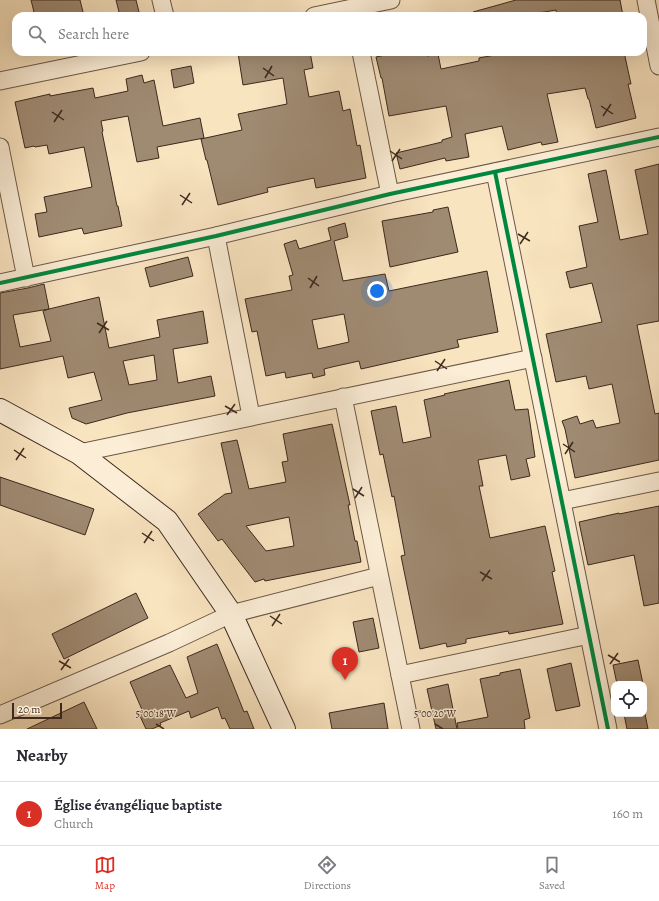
<!DOCTYPE html>
<meta charset="utf-8">
<style>
:root{--surface:#fff;--page:#f7f7f7;--text:#2b2b33;--muted:#7c7c81;--line:#e1e1e2;--accent:#d93025}
body{margin:0;font-family:Alegreya,serif;background:var(--page);color:var(--text)}
.controls{position:absolute;right:12px;bottom:12px;display:grid;overflow:hidden;border-radius:8px;box-shadow:0 4px 16px #0002}
.controls button{width:36px;height:36px;display:grid;place-items:center;padding:0;border:0;border-bottom:1px solid var(--line);background:var(--surface);color:var(--text);font:20px sans-serif}
.scale{position:absolute;left:12px;bottom:10px;width:50px;box-sizing:border-box;padding-left:4px;border:2px solid #3d291d;border-top:0;font-size:11px;line-height:14px;white-space:nowrap;color:#3d291d;-webkit-text-stroke:3px #fbedd6;paint-order:stroke}
.you{position:absolute;left:377px;top:291px;width:14px;height:14px;margin:-10px;border:3px solid #fff;border-radius:50%;background:#1a73e8;box-shadow:0 0 0 6px #1a73e833}
.badge{display:grid;place-items:center;width:26px;height:26px;border-radius:50%;background:var(--accent);color:#fff;font-size:13px;font-weight:700}
.pin{position:absolute;translate:-50% -33px;filter:drop-shadow(0 1px 2px #0008)}
.pin::after{content:'';position:absolute;top:21px;width:14px;height:12px;background:inherit;clip-path:polygon(0 0,100% 0,50% 100%)}
.list{margin:0;padding:0;list-style:none}
h2{display:flex;justify-content:space-between;align-items:center;height:52px;margin:0;padding:0 16px;font-size:17px}
h2 small{font-size:13px;font-weight:400;color:var(--muted)}
.list li{display:grid;grid-template-columns:26px 1fr auto;gap:12px;align-items:center;box-sizing:border-box;height:64px;padding:0 16px;border-top:1px solid var(--line)}
.list b{display:block;font-size:15px;white-space:nowrap}
.list p{margin:0;font-size:13px;white-space:nowrap;color:var(--muted)}
.list em{font-size:13px;font-style:normal;color:var(--muted)}
.icon{flex:none;width:22px;height:22px;fill:none;stroke:currentColor;stroke-width:2;stroke-linecap:round;stroke-linejoin:round}
.map{position:relative;flex:none;width:659px;height:729px;overflow:hidden}
.search{position:absolute;background:var(--surface);box-shadow:0 4px 16px #0002;left:12px;right:12px;top:12px;height:44px;display:flex;align-items:center;gap:10px;box-sizing:border-box;padding:0 14px;border-radius:12px;color:var(--muted);font-size:15px}
.sheet{height:116px;background:var(--surface)}
nav{display:flex;justify-content:space-around;align-items:center;box-sizing:border-box;height:56px;border-top:1px solid var(--line);background:var(--surface);font-size:11px;color:var(--muted)}
nav a{display:grid;justify-items:center;gap:2px}
nav .on{color:var(--accent)}
.map>svg:first-child{display:block}
.building{fill:#9f8a72;stroke:#3d291d;fill-rule:evenodd}
.lines{fill:none;stroke-linecap:round;stroke-linejoin:round}
.street-casing{stroke:#6c5846;stroke-width:19}
.secondary-casing{stroke:#3d291d;stroke-width:24}
.street{stroke:#fbedd6;stroke-width:17}
.secondary{stroke:#fbedd6;stroke-width:22}
.cycleway-casing{stroke:#fbedd6;stroke-width:6}
.cycleway{stroke:#00873e;stroke-width:4}
.ticks{fill:none;stroke:#3d291d;stroke-width:1.5}
.ticks-label{font-size:10px;text-anchor:middle;fill:#3d291d;stroke:#fbedd6;stroke-width:3;stroke-linejoin:round;paint-order:stroke}
</style>
<div class="map">
<svg width="659" height="729" viewBox="0 0 659 729">
<rect width="100%" height="100%" fill="#f9e4c0"/>
<filter id="stains"><feTurbulence type="fractalNoise" baseFrequency=".005" numOctaves="4"/><feColorMatrix values="0 0 0 0 .2 0 0 0 0 .09 0 0 0 0 .02 0 0 0 .5 -.17"/></filter>
<radialGradient id="worn" r=".72"><stop offset=".6" stop-color="#630" stop-opacity="0"/><stop offset="1" stop-color="#630" stop-opacity=".3"/></radialGradient>
<g class="building">
<polygon points="31,0 80,0 84,16 35,16"/>
<polygon points="116,0 136,0 140,16 120,16"/>
<polygon points="516,0 620,0 623,16 557,16 556,10 521,16 473,16 473,12"/>
<polygon points="246,52 310,52 313,68 304,70 309,97 339,91 343,111 350,109 357,146 360,145 366,178 316,188 314,178 267,188 268,192 218,205 207,160 206,160 201,139 242,130 238,114 287,104 283,78 243,85 238,53"/>
<polygon points="399,52 426,52 427,56 438,54 441,69 479,61 479,58 511,52 624,52 631,84 628,84 636,118 596,128 589,99 588,99 585,88 547,94 558,142 542,145 541,142 508,150 502,126 465,134 469,157 446,161 445,158 400,169 396,153 442,142 442,140 452,137 446,106 389,116 382,78 381,78 376,57"/>
<polygon points="191,66 194,83 174,88 171,70"/>
<polygon points="142,75 144,83 154,80 163,126 200,118 204,138 157,147 159,158 137,162 128,116 101,121 103,131 102,132 117,206 118,206 122,226 84,234 82,228 39,237 35,214 47,212 44,197 92,187 84,147 49,154 47,145 35,147 34,146 25,148 15,102 50,94 50,96 93,88 95,98 128,91 126,79"/>
<polygon points="659,164 659,321 637,325 655,414 659,413 659,460 575,478 565,429 562,421 577,416 580,424 593,420 596,428 620,423 612,384 589,389 586,376 556,382 546,334 602,322 592,283 570,288 566,272 587,267 579,226 598,222 588,174 606,170 620,240 648,234 635,170"/>
<polygon points="448,207 458,252 390,267 382,221 433,212 433,210"/>
<path d="M345,223l3,14 -14,4 9,40 42,-7 4,17 98,-20 11,61 -41,8 2,7 -98,22 -2,-8 -27,6 -8,2 1,6 -12,3 -1,-5 -26,5 -1,-6 -19,4 -9,-45 -5,1 -7,-33 47,-9 -3,-14 4,-1 -9,-31 12,-4 3,9 32,-9 -3,-12zM344,314l5,28 -31,7 -6,-29z"/>
<polygon points="188,257 193,276 150,287 145,268"/>
<path d="M44,284l5,25 50,-12 10,51 51,-11 -3,-17 46,-9 5,32 -35,6 5,34 33,-7 4,20 -88,17 -41,11 -14,-6 -3,-10 33,-8 -8,-28 -26,6 -5,-22 -63,13v-76l28,-5zM49,309l-6,2 8,30 -31,6 -7,-32zM154,355l3,25 -28,5 -6,-24z"/>
<polygon points="509,380 515,410 528,409 535,457 526,459 530,476 511,480 506,455 478,460 483,486 479,486 490,538 545,526 555,571 552,572 563,624 509,634 508,631 466,639 466,643 447,647 446,643 420,649 401,556 405,555 394,496 392,497 383,454 380,455 371,411 396,406 403,443 431,437 424,400 445,395 444,394"/>
<path d="M332,424l18,81h-2l7,36h2l4,21 -96,19 -1,-2 -9,3 -33,-43 -4,2 -20,-27 27,-20 7,-1 -11,-50 16,-3 12,49 37,-7 -4,-20 6,-1 -5,-27zM289,517l5,29 -28,5 -20,-25z"/>
<polygon points="0,477 94,509 85,535 0,505"/>
<polygon points="659,506 659,603 644,606 634,555 588,565 579,522 619,513 619,514"/>
<polygon points="136,593 148,618 64,659 52,634"/>
<polygon points="373,618 379,648 359,652 353,622"/>
<polygon points="217,644 244,712 247,711 254,729 230,729 225,718 222,719 218,707 191,718 189,711 160,723 161,725 152,729 146,729 139,714 143,712 130,682 170,665 186,698 198,693 187,657"/>
<polygon points="638,660 643,684 617,684 613,665"/>
<polygon points="571,663 580,706 556,711 547,669"/>
<polygon points="520,669 530,718 524,720 525,729 458,729 457,723 488,717 480,679 500,675 500,673"/>
<polygon points="448,684 457,729 436,729 427,689"/>
<polygon points="84,702 97,729 27,729"/>
<polygon points="384,703 388,729 332,729 329,713"/>
<polygon points="624,714 645,714 648,729 627,729"/>
</g>
<g class="lines">
<g class="street-casing">
<g id="street">
<polyline points="161,0 165,16"/>
<polyline points="646,0 659,66"/>
<polyline points="314,16 391,0"/>
<polyline points="361,52 390,194"/>
<polyline points="0,81 141,52"/>
<polyline points="0,147 26,278"/>
<polyline points="495,172 608,729"/>
<polyline points="216,236 251,416"/>
<polyline points="0,283 216,236 390,194 659,137"/>
<polyline points="343,397 411,729"/>
<polyline points="79,453 533,358"/>
<polyline points="562,501 659,481"/>
<polyline points="400,675 589,635"/>
<polyline points="0,715 169,643 231,614 379,576"/>
</g>
</g>
<g class="secondary-casing">
<polyline id="secondary" points="0,410 79,453 167,521 231,614 284,729"/>
</g>
<use href="#street" class="street"/>
<use href="#secondary" class="secondary"/>
<g class="cycleway-casing">
<g id="cycleway">
<polyline points="495,172 608,729"/>
<polyline points="0,283 216,236 390,194 659,137"/>
</g>
</g>
<use href="#cycleway" class="cycleway"/>
</g>
<path class="ticks" d="M263,68l11,8M265,78l7,-12M601,106l12,8M52,112l12,8M603,116l8,-12M54,122l8,-12M390,151l12,8M392,161l8,-12M180,195l12,8M182,205l8,-12M518,234l12,7M520,244l8,-12M308,278l11,8M310,288l7,-12M97,323l12,7M99,333l8,-12M435,361l12,8M437,371l8,-12M225,406l12,7M227,415l8,-11M563,444l12,8M14,450l12,8M565,454l8,-12M16,460l8,-12M353,489l11,7M355,498l7,-11M142,533l12,8M144,543l8,-12M480,572l12,7M482,581l8,-11M270,616l12,8M272,626l8,-12M608,655l12,7M59,661l12,7M610,664l8,-11M61,670l8,-11M156,724l8,5M435,724l8,5"/>
<g class="ticks-label">
<text x="156" y="717">5°00'18"W</text>
<text x="435" y="717">5°00'20"W</text>
</g>
<rect width="100%" height="100%" filter="url(#stains)"/>
<rect width="100%" height="100%" fill="url(#worn)"/>
</svg>
<div class="controls">
<button><svg class="icon" aria-label="locate" viewBox="0 0 24 24"><circle cx="12" cy="12" r="6"/><path d="M12 2v4M12 18v4M2 12h4M18 12h4"/></svg></button>
</div>
<div class="scale">20 m</div>
<div class="you"></div>
<div class="pin badge" style="left:345px;top:680px">1</div>
<div class="search"><svg class="icon" aria-label="search" viewBox="0 0 24 24"><circle cx="10" cy="10" r="6"/><path d="M15 15l6 6"/></svg>Search here</div>
</div>
<section class="sheet">
<h2>Nearby<small></small></h2>
<ul class="list">
<li><span class="badge">1</span><div><b>Église évangélique baptiste</b><p>Church</p></div><em>160 m</em></li>
</ul>
</section>
<nav>
<a class="on"><svg class="icon" aria-label="map" viewBox="0 0 24 24"><path d="M3 6l6-2 6 2 6-2v14l-6 2-6-2-6 2zM9 4v14M15 6v14"/></svg>Map</a>
<a><svg class="icon" aria-label="directions" viewBox="0 0 24 24"><path d="M12 3l9 9-9 9-9-9zM9 14v-3h6M13 9l2 2-2 2"/></svg>Directions</a>
<a><svg class="icon" aria-label="saved" viewBox="0 0 24 24"><path d="M7 4h10v16l-5-4-5 4z"/></svg>Saved</a>
</nav>
